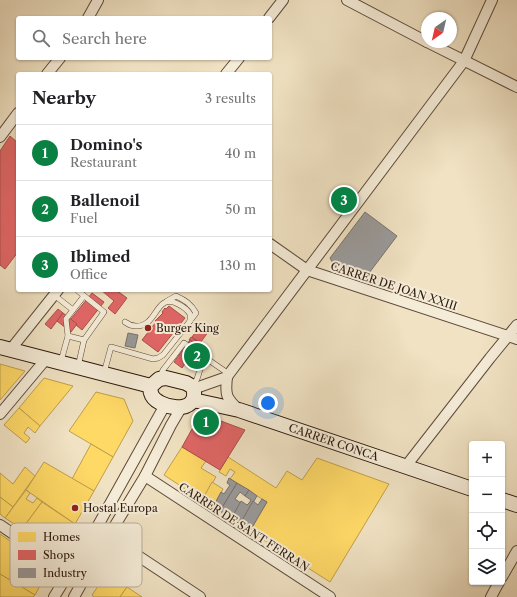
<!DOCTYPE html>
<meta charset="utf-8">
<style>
:root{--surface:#fff;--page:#f6f6f6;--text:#202124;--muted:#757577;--line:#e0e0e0;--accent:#0b8043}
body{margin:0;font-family:"Libre Caslon Text",serif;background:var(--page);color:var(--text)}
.controls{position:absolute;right:12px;bottom:12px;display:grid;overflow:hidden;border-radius:4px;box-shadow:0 1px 3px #0004}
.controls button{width:36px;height:36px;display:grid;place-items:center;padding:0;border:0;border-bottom:1px solid var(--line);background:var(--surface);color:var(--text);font:20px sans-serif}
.compass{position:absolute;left:421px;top:12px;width:36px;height:36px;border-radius:50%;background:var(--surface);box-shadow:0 1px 3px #0004;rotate:214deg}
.you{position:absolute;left:268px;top:403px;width:14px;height:14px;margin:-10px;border:3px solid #fff;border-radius:50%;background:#1a73e8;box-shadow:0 0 0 6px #1a73e833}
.badge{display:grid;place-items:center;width:26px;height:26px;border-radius:50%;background:var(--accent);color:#fff;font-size:13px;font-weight:700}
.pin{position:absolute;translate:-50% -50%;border:2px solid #fff;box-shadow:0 1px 4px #0006}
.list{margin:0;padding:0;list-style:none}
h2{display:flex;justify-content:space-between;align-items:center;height:52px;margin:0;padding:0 16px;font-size:17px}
h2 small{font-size:13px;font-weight:400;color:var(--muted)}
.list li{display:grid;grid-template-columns:26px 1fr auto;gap:12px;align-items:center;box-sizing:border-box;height:56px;padding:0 16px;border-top:1px solid var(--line)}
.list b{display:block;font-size:15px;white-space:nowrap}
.list p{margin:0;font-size:13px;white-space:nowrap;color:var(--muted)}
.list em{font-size:13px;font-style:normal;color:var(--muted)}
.icon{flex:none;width:22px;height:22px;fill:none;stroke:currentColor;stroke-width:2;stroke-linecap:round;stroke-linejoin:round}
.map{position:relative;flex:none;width:517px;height:597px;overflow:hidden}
.search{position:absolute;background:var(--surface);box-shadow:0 1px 3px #0004;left:16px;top:16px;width:256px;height:44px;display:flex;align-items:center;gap:10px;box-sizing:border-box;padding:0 14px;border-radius:4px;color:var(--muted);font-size:15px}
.panel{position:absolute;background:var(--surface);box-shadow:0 1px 3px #0004;left:16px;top:72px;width:256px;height:220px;border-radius:4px}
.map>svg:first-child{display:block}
.homes{fill:#ffd966;stroke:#bf9f4b}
.shops{fill:#e06666;stroke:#aa4e4b}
.industry{fill:#999;stroke:#78726e}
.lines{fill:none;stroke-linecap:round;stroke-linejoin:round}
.lane-casing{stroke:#5c4a39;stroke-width:6}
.street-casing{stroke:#5c4a39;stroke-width:12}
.secondary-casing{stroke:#2b170b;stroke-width:16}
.lane{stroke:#f5ecd8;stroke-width:5}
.street{stroke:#f5ecd8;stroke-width:10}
.secondary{stroke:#f5ecd8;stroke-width:14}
.poi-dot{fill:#8f2418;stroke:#f5ecd8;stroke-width:1.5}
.labels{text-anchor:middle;stroke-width:4;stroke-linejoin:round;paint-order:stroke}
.street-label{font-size:11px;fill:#2b170b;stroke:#f5ecd8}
.poi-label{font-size:11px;fill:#2b170b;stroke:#f5ecd8;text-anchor:start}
.key{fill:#f5ecd8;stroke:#b8ac9a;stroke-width:1}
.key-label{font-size:11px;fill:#2b170b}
</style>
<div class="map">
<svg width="517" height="597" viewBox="0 0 517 597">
<rect width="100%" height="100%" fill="#f0e2c3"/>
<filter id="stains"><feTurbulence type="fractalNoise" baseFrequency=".005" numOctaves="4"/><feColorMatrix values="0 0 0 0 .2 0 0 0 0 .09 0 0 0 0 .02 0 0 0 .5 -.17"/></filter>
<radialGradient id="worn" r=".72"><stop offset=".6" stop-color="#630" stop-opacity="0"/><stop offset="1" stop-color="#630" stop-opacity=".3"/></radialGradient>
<g class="homes">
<polygon points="0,364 25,371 0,400"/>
<polygon points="44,378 73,386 40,426 19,408"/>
<polygon points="96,392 124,399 133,421 113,457 69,431"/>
<polygon points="19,408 40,426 35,433 28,427 24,433 30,438 26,443 4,425"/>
<polygon points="91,444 113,457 94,491 72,479"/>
<polygon points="182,447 206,461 201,468 216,477 202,500 164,475"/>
<polygon points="228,457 276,488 287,471 302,480 317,458 389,484 330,582 250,531 267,502 230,479 235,472 230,469 226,476 219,472"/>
<polygon points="44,462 94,491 75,524 26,490"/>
<polygon points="25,467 35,476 13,507 0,497 0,473 13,484"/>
<polygon points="212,482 223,489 213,507 202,500"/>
<polygon points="26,490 30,493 26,499 33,503 37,498 42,502 22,529 5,518"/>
<polygon points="0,497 13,507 5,518 0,514"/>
<polygon points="42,502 75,524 57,554 22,529"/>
<polygon points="0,534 33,557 15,583 0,574"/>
<polygon points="33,557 49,569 35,595 15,583"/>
<polygon points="107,573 127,587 120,597 94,597 92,595"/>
<polygon points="0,574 35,595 33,597 0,597"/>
<polygon points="127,587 142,597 120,597"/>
</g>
<g class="shops">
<polygon points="10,136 18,143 18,252 5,269 0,265 0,151"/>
<polygon points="101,290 116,290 127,298 115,314 108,308 114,301"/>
<polygon points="92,293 104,302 82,330 70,320"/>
<polygon points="169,306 185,318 158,352 142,340 156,322 155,321 163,313 162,312 165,308 166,309"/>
<polygon points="58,309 63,313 51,329 45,324"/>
<polygon points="63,313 77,324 71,332 57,321"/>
<polygon points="201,325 209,331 200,343 192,337"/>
<polygon points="191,337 202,345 200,348 189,340"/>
<polygon points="190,340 198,346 182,368 174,362"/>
<polygon points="213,418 245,430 220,470 182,447 192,429"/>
</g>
<g class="industry">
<polygon points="365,212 397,236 366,277 335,267 330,258"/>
<polygon points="128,333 138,335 135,348 125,346"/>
<polygon points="229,478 237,483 220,511 213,507 221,492 224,494 230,485 227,483"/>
<polygon points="237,483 249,490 245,496 240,492 235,499 241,503 231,519 220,511"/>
<polygon points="249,490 257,496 240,524 231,519 241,501 247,505 249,503 251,500 245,496"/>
<polygon points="262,499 267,502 250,531 240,524 253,501 258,505"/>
</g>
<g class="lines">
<g class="lane-casing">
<g id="lane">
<polyline points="77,290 104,312 84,340 78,367"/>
<polyline points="54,295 73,310 66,319 68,336 61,361"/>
<path d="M167,301l9,-5c9,4 15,8 20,17l-6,8"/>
<polyline points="73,310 84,296"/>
<polyline points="68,336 84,340"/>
<path d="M104,373l7,-26 42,12 5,-1 5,-3 27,-34v-7c-3,-5 -6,-7 -12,-10 -23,-12 -20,23 -42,22 -5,0 -7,-1 -11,-4"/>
<polyline points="160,377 163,370 184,343 229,374"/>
<polyline points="193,386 197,379 204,357"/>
</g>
</g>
<g class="street-casing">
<g id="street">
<polyline points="347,0 427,42"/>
<polyline points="88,18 98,0"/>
<polyline points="269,18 283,0"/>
<polyline points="427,42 517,87"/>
<polyline points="47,74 60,58"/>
<polyline points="226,74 239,58"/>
<polyline points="0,137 18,113"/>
<polyline points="270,244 307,270 517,339"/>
<polyline points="11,349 58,290"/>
<path d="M227,377c-2,18 -1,21 12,33"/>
<polyline points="193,389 227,377 229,374 464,61 492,0"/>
<polyline points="0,414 46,359"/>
<polyline points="406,466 490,358 517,325"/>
<polyline points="145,476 330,597"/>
<polyline points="0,525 69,572"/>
<polyline points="108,536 200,597"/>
<polyline points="502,577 517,551"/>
<polyline points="54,597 96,529 165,405"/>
<polyline points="74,597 103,545 145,476 171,425 181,408"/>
<polyline points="491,597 499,582"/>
</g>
</g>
<g class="secondary-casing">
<g id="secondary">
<polyline points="0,347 151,386"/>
<path d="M166,378l20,5 7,4c9,30 -38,22 -42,6 -1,-2 0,-4 0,-7l8,-7z"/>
<path id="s1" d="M193,400l46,10 233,79"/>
<polyline points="502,500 517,505"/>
</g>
</g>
<use href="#lane" class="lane"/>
<use href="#street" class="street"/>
<use href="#secondary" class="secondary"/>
</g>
<g class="poi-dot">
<circle cx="148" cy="328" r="4"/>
<circle cx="75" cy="508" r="4"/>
</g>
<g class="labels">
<g class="street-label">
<text transform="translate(394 286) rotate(18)" y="4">CARRER DE JOAN XXIII</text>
<text dy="4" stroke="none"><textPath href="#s1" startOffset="147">CARRER CONCA</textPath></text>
<text transform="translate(244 527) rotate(33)" y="4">CARRER DE SANT FERRAN</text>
</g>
<g class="poi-label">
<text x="156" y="332">Burger King</text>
<text x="83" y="512">Hostal Europa</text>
</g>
</g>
<rect x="10" y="523" width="132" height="64" rx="6" class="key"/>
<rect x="18" y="532" width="18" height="10" fill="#ffd966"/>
<rect x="18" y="550" width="18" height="10" fill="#e06666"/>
<rect x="18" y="568" width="18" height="10" fill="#999"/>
<g class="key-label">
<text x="43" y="541">Homes</text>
<text x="43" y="559">Shops</text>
<text x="43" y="577">Industry</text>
</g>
<rect width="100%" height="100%" filter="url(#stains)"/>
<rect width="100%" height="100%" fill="url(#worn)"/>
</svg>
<div class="controls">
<button>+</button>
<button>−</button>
<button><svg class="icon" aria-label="locate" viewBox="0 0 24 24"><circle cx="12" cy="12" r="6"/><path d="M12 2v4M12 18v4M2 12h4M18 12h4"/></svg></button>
<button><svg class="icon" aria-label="layers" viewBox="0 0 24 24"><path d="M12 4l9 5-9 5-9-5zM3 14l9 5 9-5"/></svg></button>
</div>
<svg class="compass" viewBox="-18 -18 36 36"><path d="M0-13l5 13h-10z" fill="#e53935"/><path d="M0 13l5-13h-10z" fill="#757577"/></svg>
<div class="you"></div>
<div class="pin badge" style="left:206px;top:422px">1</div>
<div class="pin badge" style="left:197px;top:356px">2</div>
<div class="pin badge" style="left:344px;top:200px">3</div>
<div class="search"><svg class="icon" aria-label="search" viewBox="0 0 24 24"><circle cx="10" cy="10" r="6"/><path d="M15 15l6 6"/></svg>Search here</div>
<section class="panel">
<h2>Nearby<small>3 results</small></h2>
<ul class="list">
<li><span class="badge">1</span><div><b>Domino's</b><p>Restaurant</p></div><em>40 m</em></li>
<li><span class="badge">2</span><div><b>Ballenoil</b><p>Fuel</p></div><em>50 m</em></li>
<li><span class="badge">3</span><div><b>Iblimed</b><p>Office</p></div><em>130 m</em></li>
</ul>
</section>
</div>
